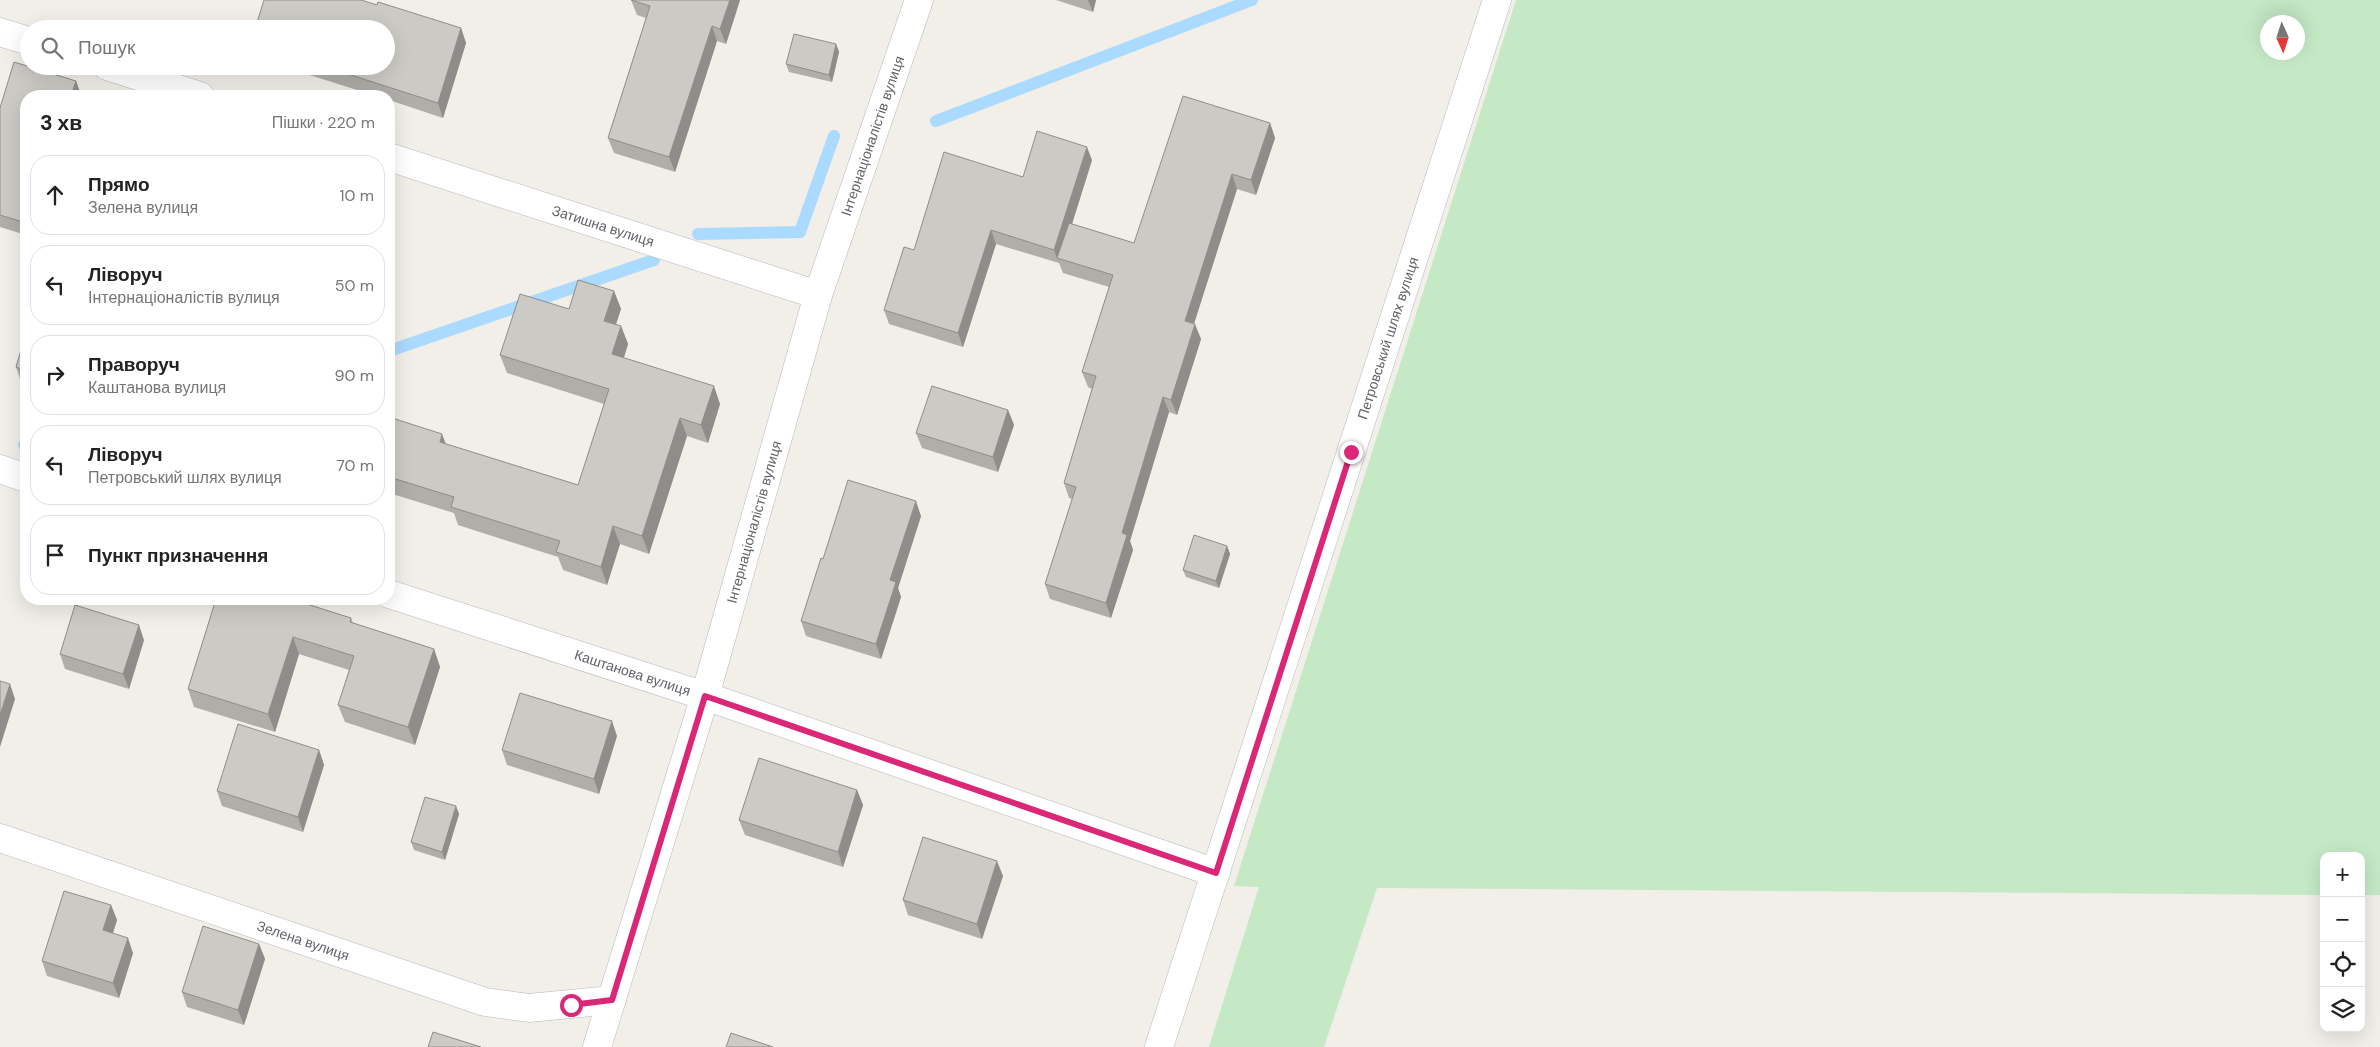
<!DOCTYPE html>
<html lang="uk">
<meta charset="utf-8">
<style>
:root{--surface:#fff;--page:#f2f2f2;--text:#222;--muted:#767676;--line:#e0e0e0}
body{margin:0;font-family:"DM Sans",sans-serif;background:var(--page);color:var(--text)}
.controls{position:absolute;right:15px;bottom:15px;display:grid;overflow:hidden;border-radius:10px;box-shadow:0 5px 20px #0002}
.controls button{width:45px;height:45px;display:grid;place-items:center;padding:0;border:0;border-bottom:1px solid var(--line);background:var(--surface);color:var(--text);font:25px sans-serif}
.compass{position:absolute;left:2260px;top:15px;width:45px;height:45px;border-radius:50%;background:var(--surface);box-shadow:0 5px 20px #0002;rotate:177deg}
.stop{position:absolute;width:15px;height:15px;margin:-11px;border:4px solid #db2777;border-radius:50%;background:#fff}
.stop.end{background:#db2777;border-color:#fff;box-shadow:0 1px 5px #0008}
.list{margin:0;padding:0;list-style:none}
h2{display:flex;justify-content:space-between;align-items:center;height:65px;margin:0;padding:0 20px;font-size:21px}
h2 small{font-size:16px;font-weight:400;color:var(--muted)}
.list li{display:grid;grid-template-columns:32px 1fr auto;gap:15px;align-items:center;box-sizing:border-box;height:80px;margin:0 10px 10px;padding:0 10px;border:1px solid var(--line);border-radius:20px}
.list b{display:block;font-size:19px;white-space:nowrap}
.list p{margin:0;font-size:16px;white-space:nowrap;color:var(--muted)}
.list em{font-size:16px;font-style:normal;color:var(--muted)}
.icon{flex:none;width:28px;height:28px;fill:none;stroke:currentColor;stroke-width:2;stroke-linecap:round;stroke-linejoin:round}
.map{position:relative;flex:none;width:2380px;height:1047px;overflow:hidden}
.search{position:absolute;background:var(--surface);box-shadow:0 5px 20px #0002;left:20px;top:20px;width:375px;height:55px;display:flex;align-items:center;gap:12px;box-sizing:border-box;padding:0 18px;border-radius:28px;color:var(--muted);font-size:19px}
.panel{position:absolute;background:var(--surface);box-shadow:0 5px 20px #0002;left:20px;top:90px;width:375px;height:515px;border-radius:20px}
.map>svg:first-child{display:block}
.green{fill:#c5e8c5;fill-rule:evenodd}
.lines{fill:none;stroke-linecap:round;stroke-linejoin:round}
.stream{stroke:#aadaff;stroke-width:12}
.street-casing{stroke:#b5b8bc;stroke-width:29}
.secondary-casing{stroke:#b6babf;stroke-width:29}
.street{stroke:#fff;stroke-width:28}
.secondary{stroke:#fff;stroke-width:28}
.wall{fill:#afaea9}
.shaded-wall{fill:#8f8d8a}
.building{fill:#cccac5;stroke:#8f8d8a}
.route{stroke:#db2777;stroke-width:6}
.labels{text-anchor:middle;stroke-width:4;stroke-linejoin:round;paint-order:stroke}
.street-label{font-size:14px;fill:#5f6368;stroke:#fff}
</style>
<div class="map">
<svg width="2380" height="1047" viewBox="0 0 2380 1047">
<rect width="100%" height="100%" fill="#f1efe8"/>
<path class="green" d="M1516,0h864v895h-19v-39h-37v39l-947,-7 -53,159h-115l50,-160 -25,-1zM2268,22h30v30h-30z"/>
<g class="lines">
<g class="stream">
<polyline points="936,121 1252,0"/>
<polyline points="698,234 800,232 834,136"/>
<polyline points="389,351 654,260"/>
<polyline points="24,445 26,445"/>
</g>
<g class="street-casing">
<g id="street">
<polyline points="0,32 29,41"/>
<polyline points="107,66 200,96"/>
<path id="s1" d="M389,157l429,138"/>
<polyline points="0,469 26,478"/>
<path id="s2" d="M389,594l316,102 511,177"/>
<path id="s3" d="M0,838l485,164 44,6 83,-8"/>
<path id="s4" d="M597,1047l108,-351 113,-401 101,-295"/>
</g>
</g>
<g class="secondary-casing">
<g id="secondary">
<path id="s5" d="M1159,1047l338,-1047"/>
</g>
</g>
<use href="#street" class="street"/>
<use href="#secondary" class="secondary"/>
</g>
<g class="wall">
<polygon points="631,0 740,0 726,44 717,41 675,172 614,153 608,138 646,18 637,15"/>
<polygon points="1056,0 1096,0 1093,12"/>
<polygon points="377,5 461,28 466,43 443,118 389,100 389,96 376,96 281,66 386,66"/>
<polygon points="836,44 839,52 832,82 789,72 786,64"/>
<polygon points="14,62 76,81 81,95 80,96 26,96 26,235 0,227 0,108"/>
<polygon points="1270,123 1275,138 1256,195 1237,189 1194,324 1201,339 1177,415 1169,412 1130,541 1133,550 1111,618 1050,599 1045,584 1072,499 1069,498 1064,483 1092,389 1088,387 1082,372 1109,287 1063,273 1059,263 996,244 963,347 889,324 884,310 914,250 1023,177 1092,160 1072,224 1134,243"/>
<polygon points="614,291 621,309 616,324 621,326 628,344 624,358 720,404 708,443 687,436 649,554 620,544 607,585 563,570 558,557 458,525 454,513 389,493 389,417 446,444 578,485 604,404 507,373 500,355 569,309"/>
<polygon points="26,333 26,384 21,382 16,367"/>
<polygon points="1008,410 1014,425 998,472 922,448 916,433"/>
<polygon points="921,516 898,588 901,597 881,659 806,636 801,621 823,559"/>
<polygon points="1227,546 1230,554 1219,588 1186,577 1183,570"/>
<polygon points="216,599 351,618 353,623 434,649 440,667 415,745 345,722 338,705 349,670 299,654 275,732 194,707 188,689"/>
<polygon points="144,640 129,689 65,669 60,654"/>
<polygon points="617,736 599,794 507,765 502,750"/>
<polygon points="319,750 324,765 303,832 222,806 217,791"/>
<polygon points="857,790 863,805 843,867 745,835 739,820"/>
<polygon points="456,806 459,814 445,860 414,850 411,842"/>
<polygon points="1003,876 982,939 908,915 903,900"/>
<polygon points="111,905 117,920 113,933 133,953 119,998 47,976 42,961"/>
<polygon points="259,944 265,959 244,1025 187,1007 182,992"/>
</g>
<g class="shaded-wall">
<polygon points="730,0 740,0 726,44 720,29"/>
<polygon points="1088,0 1096,0 1093,12"/>
<polygon points="712,26 717,41 675,172 669,157"/>
<polygon points="461,28 466,43 443,118 438,103"/>
<polygon points="836,44 839,52 832,82 829,75"/>
<polygon points="76,81 81,95 80,96 71,96"/>
<polygon points="1270,123 1275,138 1256,195 1251,180"/>
<polygon points="1087,147 1092,160 1061,259 1057,258 1059,264 1054,250"/>
<polygon points="1232,174 1237,189 1190,336 1185,321"/>
<polygon points="991,230 996,244 963,347 958,333"/>
<polygon points="614,291 621,309 611,339 604,321"/>
<polygon points="1195,324 1201,339 1177,415 1171,400"/>
<polygon points="621,326 628,344 619,372 612,354"/>
<polygon points="714,386 720,404 708,443 701,425"/>
<polygon points="1163,397 1169,412 1130,541 1133,550 1111,618 1106,603 1122,533"/>
<polygon points="1008,410 1014,425 998,472 993,457"/>
<polygon points="680,418 687,436 649,554 642,536"/>
<polygon points="442,434 449,452 440,442"/>
<polygon points="916,501 921,516 898,588 901,597 881,659 876,644 890,580"/>
<polygon points="613,526 620,544 607,585 601,567"/>
<polygon points="1227,546 1230,554 1219,588 1216,581"/>
<polygon points="139,625 144,640 129,689 123,674"/>
<polygon points="293,637 299,654 275,732 268,714"/>
<polygon points="434,649 440,667 415,745 408,727"/>
<polygon points="10,684 15,699 0,747 0,715"/>
<polygon points="612,721 617,736 599,794 594,779"/>
<polygon points="319,750 324,765 303,832 298,817"/>
<polygon points="857,790 863,805 843,867 838,852"/>
<polygon points="456,806 459,814 445,860 442,852"/>
<polygon points="997,861 1003,876 982,939 977,924"/>
<polygon points="111,905 117,920 109,945 103,930"/>
<polygon points="128,938 133,953 119,998 113,983"/>
<polygon points="259,944 265,959 244,1025 238,1010"/>
</g>
<g class="building">
<polygon points="264,0 361,0 377,5 378,2 461,28 438,103 323,66 386,66 386,29 255,29"/>
<polygon points="631,0 730,0 720,29 712,26 669,157 608,138 650,6"/>
<polygon points="794,34 836,44 829,75 786,64"/>
<polygon points="14,62 76,81 71,96 26,96 26,223 0,215 0,108"/>
<polygon points="1183,96 1270,123 1251,180 1232,174 1185,321 1195,324 1171,400 1163,397 1122,533 1127,535 1106,603 1045,584 1076,487 1064,483 1096,376 1082,372 1113,275 1057,258 1069,223 1134,243"/>
<polygon points="1037,131 1087,147 1054,250 991,230 958,333 884,310 904,247 914,250 944,152 1023,177"/>
<polygon points="578,280 614,291 604,321 621,326 612,354 714,386 701,425 680,418 642,536 613,526 601,567 556,552 560,541 451,507 454,497 389,477 389,417 442,434 440,442 578,485 609,389 500,355 520,294 569,309"/>
<polygon points="26,333 26,371 16,367"/>
<polygon points="932,386 1008,410 993,457 916,433"/>
<polygon points="848,480 916,501 890,580 896,582 876,644 801,621 821,558 823,559"/>
<polygon points="1194,535 1227,546 1216,581 1183,570"/>
<polygon points="216,599 291,599 351,618 350,622 434,649 408,727 338,705 354,656 293,637 268,714 188,689"/>
<polygon points="75,605 139,625 123,674 60,654"/>
<polygon points="0,681 10,684 0,715"/>
<polygon points="520,693 612,721 594,779 502,750"/>
<polygon points="238,724 319,750 298,817 217,791"/>
<polygon points="759,758 857,790 838,852 739,820"/>
<polygon points="425,797 456,806 442,852 411,842"/>
<polygon points="923,837 997,861 977,924 903,900"/>
<polygon points="64,891 111,905 103,930 128,938 113,983 42,961"/>
<polygon points="203,926 259,944 238,1010 182,992"/>
<polygon points="433,1032 481,1047 428,1047"/>
<polygon points="731,1033 773,1047 726,1047"/>
</g>
<g class="lines">
<polyline class="route" points="571,1005 612,1000 705,696 1216,873 1351,452"/>
</g>
<g class="labels">
<g class="street-label">
<text dy="5" stroke="none"><textPath href="#s4" startOffset="952">Інтернаціоналістів вулиця</textPath></text>
<text dy="5" stroke="none"><textPath href="#s1" startOffset="225">Затишна вулиця</textPath></text>
<text dy="5" stroke="none"><textPath href="#s5" startOffset="745">Петровський шлях вулиця</textPath></text>
<text dy="5" stroke="none"><textPath href="#s4" startOffset="548">Інтернаціоналістів вулиця</textPath></text>
<text dy="5" stroke="none"><textPath href="#s2" startOffset="256">Каштанова вулиця</textPath></text>
<text dy="5" stroke="none"><textPath href="#s3" startOffset="320">Зелена вулиця</textPath></text>
</g>
</g>
</svg>
<div class="controls">
<button>+</button>
<button>−</button>
<button><svg class="icon" aria-label="locate" viewBox="0 0 24 24"><circle cx="12" cy="12" r="6"/><path d="M12 2v4M12 18v4M2 12h4M18 12h4"/></svg></button>
<button><svg class="icon" aria-label="layers" viewBox="0 0 24 24"><path d="M12 4l9 5-9 5-9-5zM3 14l9 5 9-5"/></svg></button>
</div>
<svg class="compass" viewBox="-18 -18 36 36"><path d="M0-13l5 13h-10z" fill="#e53935"/><path d="M0 13l5-13h-10z" fill="#767676"/></svg>
<div class="stop" style="left:571px;top:1005px"></div>
<div class="stop end" style="left:1351px;top:452px"></div>
<div class="search"><svg class="icon" aria-label="search" viewBox="0 0 24 24"><circle cx="10" cy="10" r="6"/><path d="M15 15l6 6"/></svg>Пошук</div>
<section class="panel">
<h2>3 хв<small>Пішки · 220 m</small></h2>
<ul class="list">
<li><svg class="icon" aria-label="ahead" viewBox="0 0 24 24"><path d="M12 20V5M6 11l6-6 6 6"/></svg><div><b>Прямо</b><p>Зелена вулиця</p></div><em>10 m</em></li>
<li><svg class="icon" aria-label="left" viewBox="0 0 24 24"><path d="M17 20v-9H6M10 6l-5 5 5 5"/></svg><div><b>Ліворуч</b><p>Інтернаціоналістів вулиця</p></div><em>50 m</em></li>
<li><svg class="icon" aria-label="right" viewBox="0 0 24 24"><path d="M7 20v-9h11M14 6l5 5-5 5"/></svg><div><b>Праворуч</b><p>Каштанова вулиця</p></div><em>90 m</em></li>
<li><svg class="icon" aria-label="left" viewBox="0 0 24 24"><path d="M17 20v-9H6M10 6l-5 5 5 5"/></svg><div><b>Ліворуч</b><p>Петровський шлях вулиця</p></div><em>70 m</em></li>
<li><svg class="icon" aria-label="arrive" viewBox="0 0 24 24"><path d="M6 21V4h12l-3 4 3 4H6"/></svg><div><b>Пункт призначення</b></div></li>
</ul>
</section>
</div>
